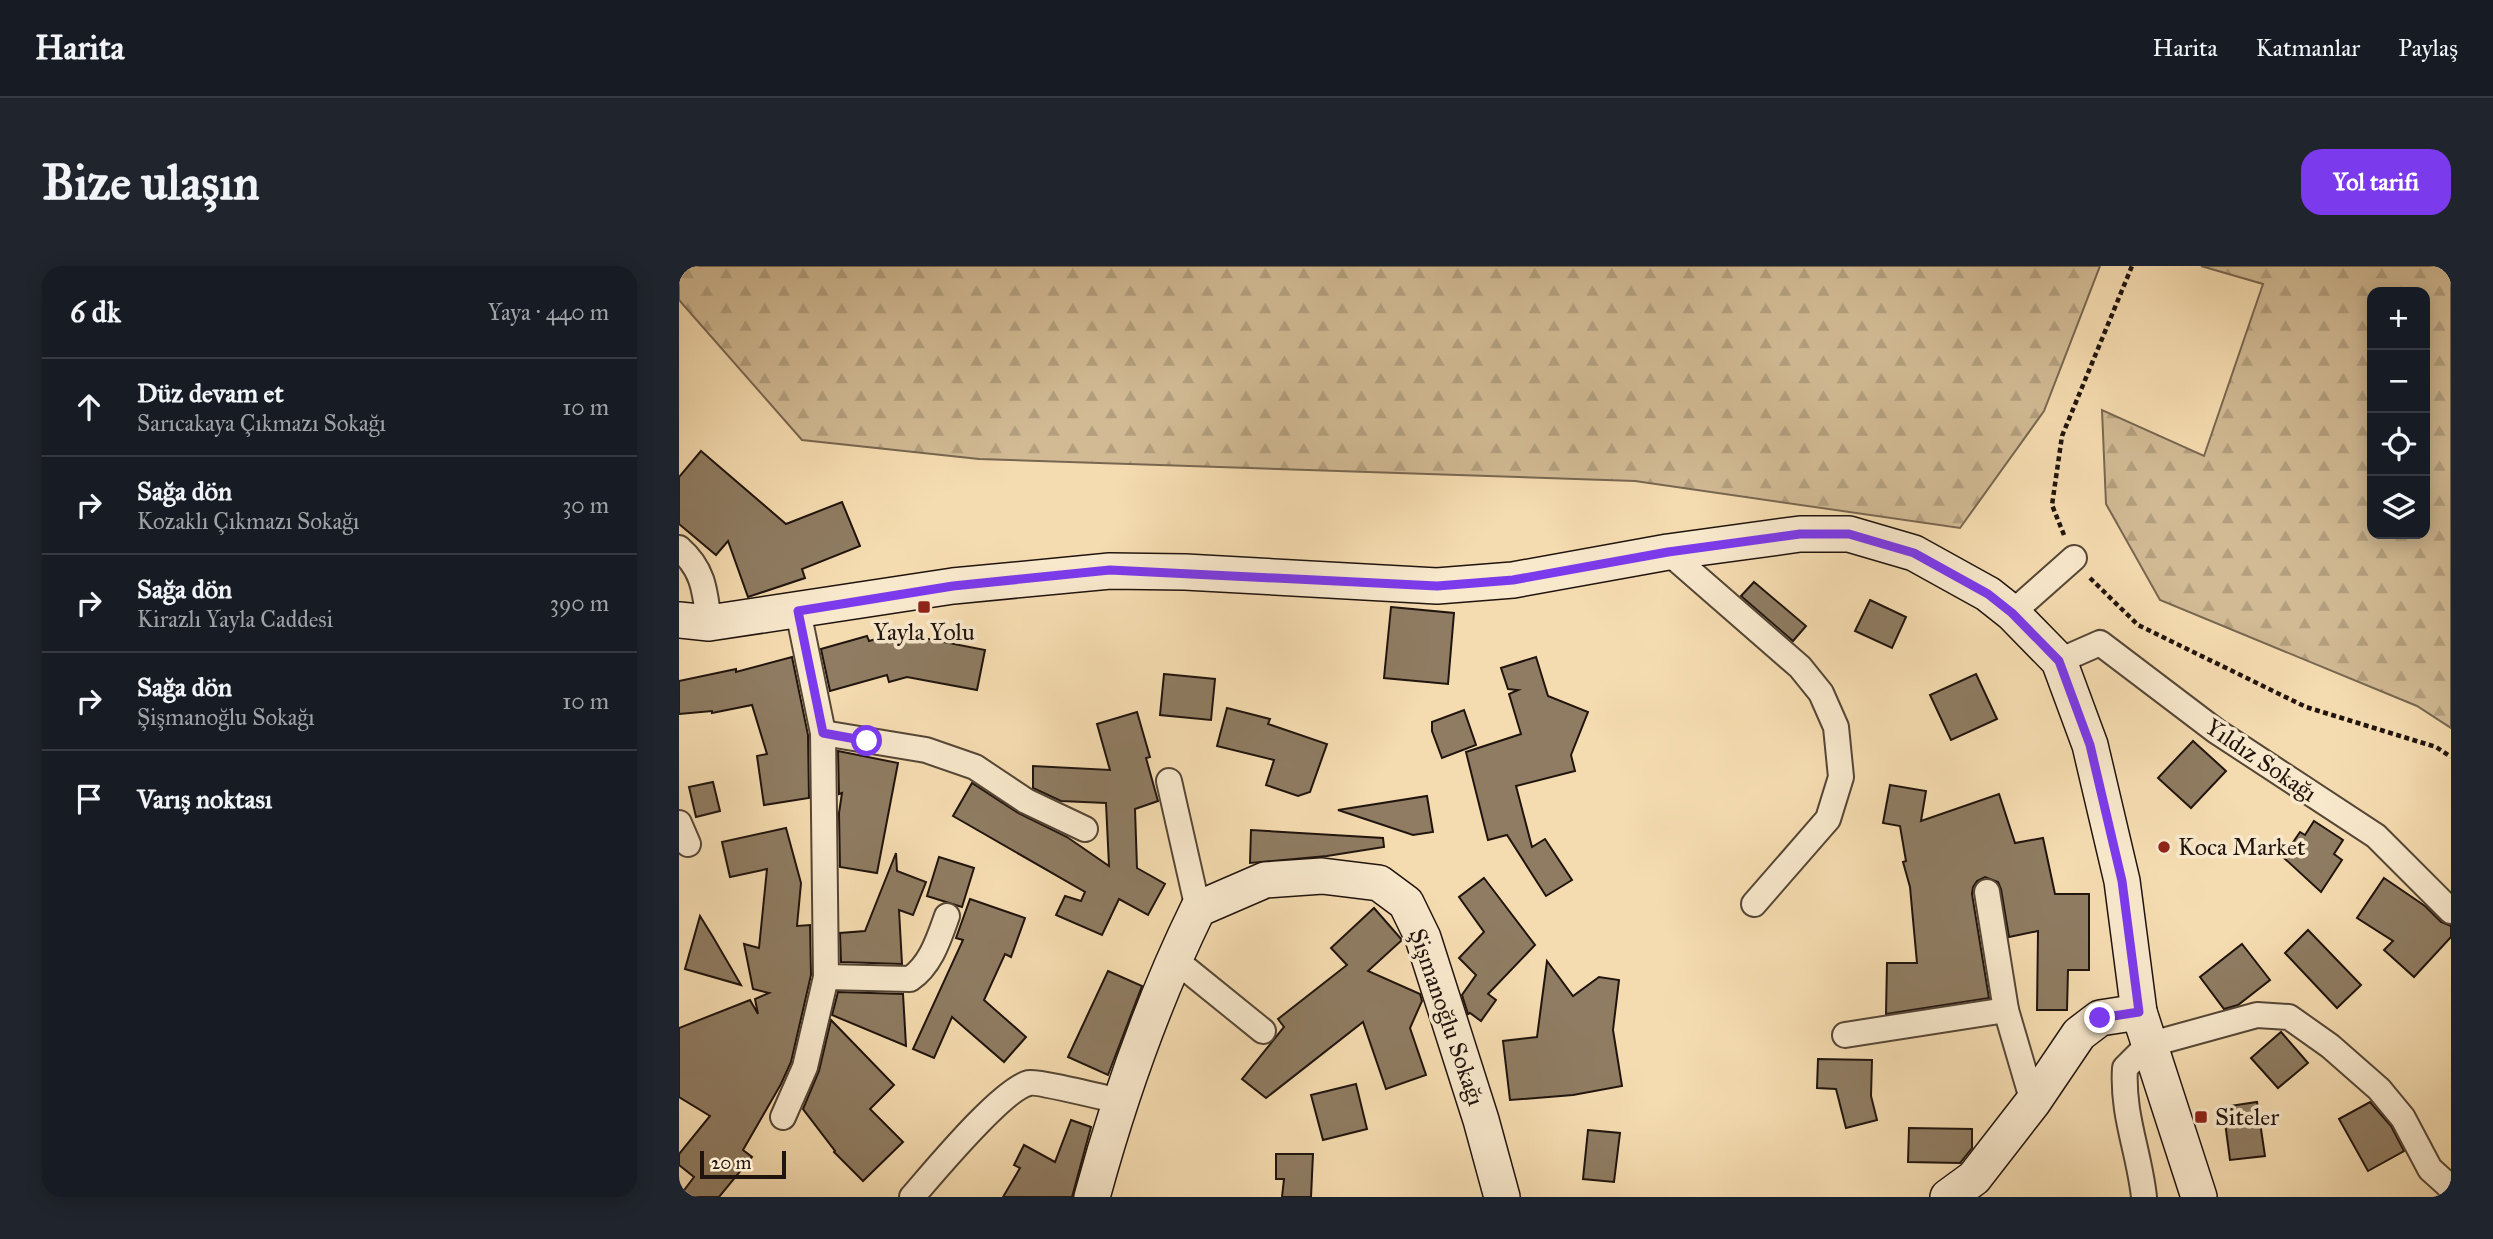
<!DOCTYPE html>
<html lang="tr">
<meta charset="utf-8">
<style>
:root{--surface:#171b24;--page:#20242c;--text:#f1f3f6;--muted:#9ea1a6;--line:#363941;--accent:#7c3aed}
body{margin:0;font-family:"IM FELL Great Primer",serif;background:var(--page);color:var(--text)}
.controls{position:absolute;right:21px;top:21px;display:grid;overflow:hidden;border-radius:14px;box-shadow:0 4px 18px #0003}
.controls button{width:63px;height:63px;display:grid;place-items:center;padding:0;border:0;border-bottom:2px solid var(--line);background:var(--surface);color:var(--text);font:35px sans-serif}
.scale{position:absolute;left:21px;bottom:18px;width:86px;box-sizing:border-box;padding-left:7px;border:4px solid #20140e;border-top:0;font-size:19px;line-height:24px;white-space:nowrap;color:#20140e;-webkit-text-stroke:5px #f8e8cc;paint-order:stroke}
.stop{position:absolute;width:21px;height:21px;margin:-16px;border:5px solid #7c3aed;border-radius:50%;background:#fff}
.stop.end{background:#7c3aed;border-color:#fff;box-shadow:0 2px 7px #0008}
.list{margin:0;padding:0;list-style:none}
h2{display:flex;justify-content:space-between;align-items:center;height:91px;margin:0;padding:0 28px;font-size:30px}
h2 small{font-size:23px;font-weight:400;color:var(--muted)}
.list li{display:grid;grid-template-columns:46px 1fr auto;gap:21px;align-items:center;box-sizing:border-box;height:98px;padding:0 28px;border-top:2px solid var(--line)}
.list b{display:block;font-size:26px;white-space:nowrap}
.list p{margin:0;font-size:23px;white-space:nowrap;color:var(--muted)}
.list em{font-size:23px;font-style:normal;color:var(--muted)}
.icon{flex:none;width:38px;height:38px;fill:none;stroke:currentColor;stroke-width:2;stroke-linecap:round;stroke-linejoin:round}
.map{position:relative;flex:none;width:1772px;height:931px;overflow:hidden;border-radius:21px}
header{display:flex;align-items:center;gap:42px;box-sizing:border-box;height:98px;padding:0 35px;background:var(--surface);border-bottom:2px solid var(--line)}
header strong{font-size:33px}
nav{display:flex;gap:38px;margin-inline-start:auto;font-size:24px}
.intro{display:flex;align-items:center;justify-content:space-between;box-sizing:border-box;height:168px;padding:0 42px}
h1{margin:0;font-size:49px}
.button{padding:18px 32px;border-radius:21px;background:var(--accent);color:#fff;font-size:24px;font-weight:700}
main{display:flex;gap:42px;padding:0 42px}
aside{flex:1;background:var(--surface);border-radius:21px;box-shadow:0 4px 18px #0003}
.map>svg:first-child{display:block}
.forest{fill:url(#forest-firs);stroke:#786751;stroke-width:2;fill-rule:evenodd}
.building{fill:#8f7c62;stroke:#20140e;stroke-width:2}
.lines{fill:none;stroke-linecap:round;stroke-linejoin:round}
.street-casing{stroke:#554636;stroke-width:28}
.secondary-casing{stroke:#20140e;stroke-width:38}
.path{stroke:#20140e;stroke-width:4.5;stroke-dasharray:5 3.5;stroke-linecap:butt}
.street{stroke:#f8e8cc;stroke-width:24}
.secondary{stroke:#f8e8cc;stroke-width:35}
.route{stroke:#7c3aed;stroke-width:9}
.poi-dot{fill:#8f2418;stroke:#f8e8cc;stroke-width:2.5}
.labels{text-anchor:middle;stroke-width:7;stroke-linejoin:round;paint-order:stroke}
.poi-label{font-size:24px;fill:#20140e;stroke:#f8e8cc;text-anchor:start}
.street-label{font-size:24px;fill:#20140e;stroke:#f8e8cc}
</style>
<header>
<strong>Harita</strong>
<nav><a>Harita</a><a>Katmanlar</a><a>Paylaş</a></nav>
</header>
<div class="intro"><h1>Bize ulaşın</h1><a class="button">Yol tarifi</a></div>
<main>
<aside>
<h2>6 dk<small>Yaya · 440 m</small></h2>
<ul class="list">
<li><svg class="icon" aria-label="ahead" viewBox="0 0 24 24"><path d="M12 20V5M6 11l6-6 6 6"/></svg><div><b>Düz devam et</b><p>Sarıcakaya Çıkmazı Sokağı</p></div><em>10 m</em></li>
<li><svg class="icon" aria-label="right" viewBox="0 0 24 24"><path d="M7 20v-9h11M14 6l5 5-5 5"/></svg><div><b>Sağa dön</b><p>Kozaklı Çıkmazı Sokağı</p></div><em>30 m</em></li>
<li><svg class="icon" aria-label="right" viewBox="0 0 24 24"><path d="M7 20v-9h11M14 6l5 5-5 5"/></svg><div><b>Sağa dön</b><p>Kirazlı Yayla Caddesi</p></div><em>390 m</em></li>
<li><svg class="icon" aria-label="right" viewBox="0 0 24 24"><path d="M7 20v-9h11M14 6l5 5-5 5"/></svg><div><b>Sağa dön</b><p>Şişmanoğlu Sokağı</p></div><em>10 m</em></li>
<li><svg class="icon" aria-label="arrive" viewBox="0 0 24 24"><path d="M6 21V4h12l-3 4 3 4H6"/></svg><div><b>Varış noktası</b></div></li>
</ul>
</aside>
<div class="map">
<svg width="1772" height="931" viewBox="0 0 1772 931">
<defs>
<pattern id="forest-firs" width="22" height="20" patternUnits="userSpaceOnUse" patternTransform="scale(1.75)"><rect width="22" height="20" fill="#d1ba94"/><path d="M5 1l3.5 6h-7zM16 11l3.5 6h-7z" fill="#b39f7e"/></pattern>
</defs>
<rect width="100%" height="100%" fill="#f5dcb0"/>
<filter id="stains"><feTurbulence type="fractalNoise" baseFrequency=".00286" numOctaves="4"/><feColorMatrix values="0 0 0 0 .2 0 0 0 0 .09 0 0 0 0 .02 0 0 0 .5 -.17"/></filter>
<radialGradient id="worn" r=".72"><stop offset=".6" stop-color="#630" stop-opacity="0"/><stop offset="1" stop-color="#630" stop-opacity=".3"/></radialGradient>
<g class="forest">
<polygon points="0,0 1421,0 1365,145 1281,262 956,215 300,193 123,174 0,34"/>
<path d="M1522,0h250v462l-34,-22 -257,-106 -54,-96 -4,-94 102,46 59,-172zM1746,26v242h-53v-242z"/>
</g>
<g class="building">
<polygon points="22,185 107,258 163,236 181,280 123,303 126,312 69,331 49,275 37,289 0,258 0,211"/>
<polygon points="1075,316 1127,360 1114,375 1062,330"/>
<polygon points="1191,334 1227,351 1213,382 1176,365"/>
<polygon points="712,341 775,347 769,418 705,412"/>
<polygon points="236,362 239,371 306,384 298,424 228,411 210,416 208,409 151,425 142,383 188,370 190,375"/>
<polygon points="113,391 129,469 130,532 85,539 78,490 88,488 73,439 33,447 33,445 0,448 0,415 57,403 57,406"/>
<polygon points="857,391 869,430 909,446 892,489 896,505 837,520 853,581 866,573 893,614 867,630 828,569 809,574 787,486 842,468 830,428 839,424 829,423 822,402"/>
<polygon points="485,408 536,413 532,454 481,449"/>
<polygon points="1297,408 1318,453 1272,474 1251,429"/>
<polygon points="548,442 591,453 589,458 648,478 631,526 619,530 587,519 595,494 538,480"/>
<polygon points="785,444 797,479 763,492 753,465 753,456"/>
<polygon points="458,446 471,491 467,492 479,535 456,543 458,602 486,618 469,649 440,633 423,669 377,649 386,630 402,635 406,626 274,550 293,517 339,547 388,571 430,600 427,537 382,535 354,522 354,500 431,504 418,458"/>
<polygon points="1514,475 1547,505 1512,542 1479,512"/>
<polygon points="159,485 219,497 198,607 161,601 160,547 163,527 160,528"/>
<polygon points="34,516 41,545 17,551 10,521"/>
<polygon points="1211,519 1247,525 1242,555 1320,528 1336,577 1364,572 1376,628 1410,628 1410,704 1389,704 1388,744 1358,744 1359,665 1330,671 1322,623 1319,616 1306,611 1298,615 1294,621 1293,628 1310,732 1207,748 1208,697 1238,697 1231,621 1224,596 1227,595 1221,560 1204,557"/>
<polygon points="748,530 754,566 734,569 659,544"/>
<polygon points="1635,555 1664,574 1655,588 1663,594 1642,626 1604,591 1621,566 1626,569"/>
<polygon points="107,562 122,617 118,660 131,659 132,709 112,796 102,818 64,884 73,891 40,931 0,931 15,911 0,899 0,888 31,850 0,831 0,762 71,734 79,748 76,733 90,727 74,723 65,678 80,682 88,603 51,611 43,576"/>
<polygon points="572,564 704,572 705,581 648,590 571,597"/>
<polygon points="217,587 218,605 247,616 234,649 220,644 223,698 162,696 161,667 186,665"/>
<polygon points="260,591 295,602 283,641 248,630"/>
<polygon points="805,612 856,679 809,728 817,734 802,755 791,747 789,748 783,729 797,709 780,692 805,666 780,631"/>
<polygon points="1705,612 1746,640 1762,656 1772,660 1772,671 1735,711 1705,684 1714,675 1678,652"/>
<polygon points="291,633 346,652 332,691 326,688 305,734 347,771 325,796 273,751 255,792 234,783 284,674 277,672"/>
<polygon points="695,642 723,674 689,705 741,728 743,735 731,762 747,809 707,823 684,756 587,832 563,813 605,761 599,753 668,699 652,682"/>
<polygon points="21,650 34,671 62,719 6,703"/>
<polygon points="1629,664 1682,719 1658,742 1606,687"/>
<polygon points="1563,678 1591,714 1559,739 1545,743 1521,711"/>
<polygon points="868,695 894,730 920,711 940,714 934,764 943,820 894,829 831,834 824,775 858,771"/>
<polygon points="429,705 463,720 429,809 389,791"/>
<polygon points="159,726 224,728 227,780 153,749"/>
<polygon points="152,754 215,819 191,843 224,876 184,915 155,886 156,885 124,843 140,805"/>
<polygon points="1602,766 1629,797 1599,822 1572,792"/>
<polygon points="1139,793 1193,794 1192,830 1198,854 1167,862 1157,823 1138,822"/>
<polygon points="677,818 688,863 644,874 632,829"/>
<polygon points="1578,836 1586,890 1551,894 1544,841"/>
<polygon points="1691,836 1712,860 1725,885 1689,905 1660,853"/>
<polygon points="392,854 412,861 393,931 324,931 341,902 335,899 345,879 376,896"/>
<polygon points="1230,862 1293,863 1293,882 1281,897 1229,896"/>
<polygon points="909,864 941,867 935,916 904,913"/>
<polygon points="597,888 634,888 632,931 603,931 605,913 597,913"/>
</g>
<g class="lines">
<g class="street-casing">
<g id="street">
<path d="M0,282c25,22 26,43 30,75"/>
<polyline points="989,286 1121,401 1142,427 1157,461 1162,511 1149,553 1075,638"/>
<polyline points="1333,347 1395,292"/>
<polyline points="1380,395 1421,377 1537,465 1697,570 1772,645"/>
<polyline points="144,467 247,484 296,501 347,535 406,563"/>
<polyline points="490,515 519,643"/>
<polyline points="0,557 9,578"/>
<polyline points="1308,626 1327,744 1354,836"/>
<polyline points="495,693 584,765"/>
<path d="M147,711l84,2c21,-14 29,-41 37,-63"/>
<polyline points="1166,769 1327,744"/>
<polyline points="104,851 126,801 147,711 144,467 119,345"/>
<path d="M233,931c21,-24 90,-108 117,-114 9,-2 76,15 91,18"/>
<path d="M1465,931c-5,-46 -22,-82 -19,-129l23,-23 109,-30 32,2 41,29 49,43 24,29 27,51 21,19"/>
</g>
</g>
<g class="secondary-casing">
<g id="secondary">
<polyline points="0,354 30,357 274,320 431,305 506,306 758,320 834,314 989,286 1121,268 1170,268 1235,287 1309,328 1333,347 1380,395 1411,479 1443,615 1460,746 1520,931"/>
<path d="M413,931c27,-99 61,-196 106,-288l67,-29 57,-4 57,7 27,20 17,35 58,182 21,77"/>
<polyline points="1269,931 1295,912 1354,836 1400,768 1421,752 1460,746"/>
</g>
</g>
<g class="path">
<polyline points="1385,269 1373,239 1383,170 1453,0"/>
<polyline points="1411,312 1459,359 1627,441 1757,481 1772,491"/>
</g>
<use href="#street" class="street"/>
<use href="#secondary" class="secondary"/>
</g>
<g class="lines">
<polyline class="route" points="188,475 144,467 119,345 274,320 431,304 758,320 834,314 989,286 1121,268 1170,268 1235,287 1309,328 1333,347 1380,395 1411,479 1443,615 1460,746 1421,752"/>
</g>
<g class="poi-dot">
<rect x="238" y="334" width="14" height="14" rx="3.5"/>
<circle cx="1485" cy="581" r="7"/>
<rect x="1515" y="844" width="14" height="14" rx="3.5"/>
</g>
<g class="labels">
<g class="poi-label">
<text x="245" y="374" text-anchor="middle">Yayla Yolu</text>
<text x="1499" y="589">Koca Market</text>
<text x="1536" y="859">Siteler</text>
</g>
<g class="street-label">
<text transform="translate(1582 494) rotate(34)" y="8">Yıldız Sokağı</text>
<text transform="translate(768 751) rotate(71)" y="8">Şişmanoğlu Sokağı</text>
</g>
</g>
<rect width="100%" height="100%" filter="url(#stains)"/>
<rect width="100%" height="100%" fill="url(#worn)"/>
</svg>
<div class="controls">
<button>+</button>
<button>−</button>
<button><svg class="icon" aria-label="locate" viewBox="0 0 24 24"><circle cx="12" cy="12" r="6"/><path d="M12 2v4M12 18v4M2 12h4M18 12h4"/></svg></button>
<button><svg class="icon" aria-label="layers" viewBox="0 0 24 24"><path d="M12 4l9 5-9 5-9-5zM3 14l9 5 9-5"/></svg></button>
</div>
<div class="scale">20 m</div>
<div class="stop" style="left:188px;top:475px"></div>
<div class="stop end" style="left:1421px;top:752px"></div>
</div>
</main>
